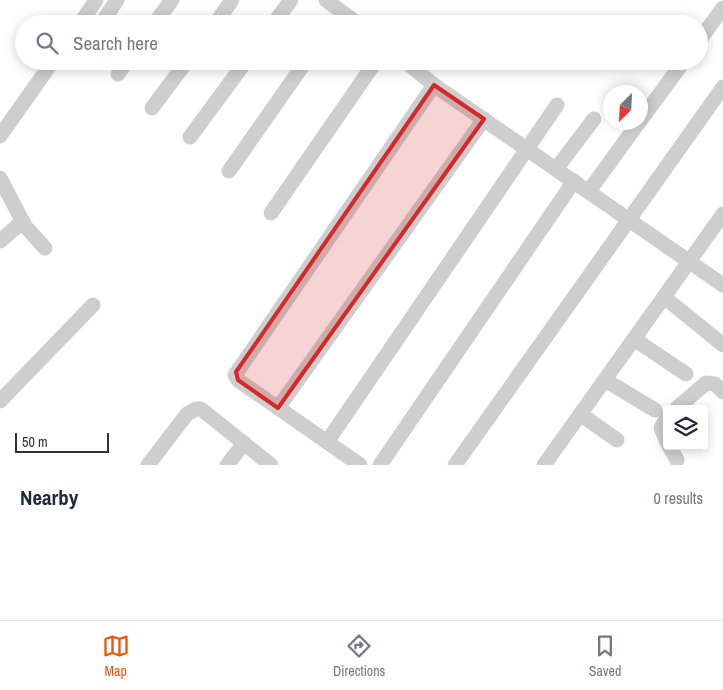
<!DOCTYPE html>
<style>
:root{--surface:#fff;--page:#f6f6f7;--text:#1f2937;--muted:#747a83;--line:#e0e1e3;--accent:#ea580c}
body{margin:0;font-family:"Archivo Narrow",sans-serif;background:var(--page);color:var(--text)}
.controls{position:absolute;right:15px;bottom:15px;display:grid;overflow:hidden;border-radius:5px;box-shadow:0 2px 12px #0003}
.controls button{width:45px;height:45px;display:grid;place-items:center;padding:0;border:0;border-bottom:1px solid var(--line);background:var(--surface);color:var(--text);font:25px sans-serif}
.compass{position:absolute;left:603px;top:85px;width:45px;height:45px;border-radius:50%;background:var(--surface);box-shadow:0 2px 12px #0003;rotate:204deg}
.scale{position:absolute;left:15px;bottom:12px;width:94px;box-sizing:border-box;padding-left:5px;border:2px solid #313131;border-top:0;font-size:14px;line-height:18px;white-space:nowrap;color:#313131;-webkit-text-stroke:4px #fff;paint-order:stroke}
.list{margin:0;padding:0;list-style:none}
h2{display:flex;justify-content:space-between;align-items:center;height:65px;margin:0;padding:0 20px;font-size:21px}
h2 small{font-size:16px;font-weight:400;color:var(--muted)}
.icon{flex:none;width:28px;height:28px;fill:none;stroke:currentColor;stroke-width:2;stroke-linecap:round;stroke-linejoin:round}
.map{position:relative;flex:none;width:723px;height:465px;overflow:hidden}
.search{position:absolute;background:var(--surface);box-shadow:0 2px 12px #0003;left:15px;right:15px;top:15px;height:55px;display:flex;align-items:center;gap:12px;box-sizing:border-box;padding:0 18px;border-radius:28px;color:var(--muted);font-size:19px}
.sheet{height:155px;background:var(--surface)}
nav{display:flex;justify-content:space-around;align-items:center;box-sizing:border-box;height:70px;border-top:1px solid var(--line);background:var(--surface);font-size:14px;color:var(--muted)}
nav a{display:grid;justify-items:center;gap:2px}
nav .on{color:var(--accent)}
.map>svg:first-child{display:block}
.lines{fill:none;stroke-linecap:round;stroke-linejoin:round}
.minor{stroke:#cecece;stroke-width:15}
.marked{fill:#d62828;fill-opacity:0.2;stroke:#d62828;stroke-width:4;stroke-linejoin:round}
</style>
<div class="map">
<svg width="723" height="465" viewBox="0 0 723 465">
<rect width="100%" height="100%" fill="#fff"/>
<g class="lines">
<g class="minor">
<polyline points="326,0 358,24"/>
<polyline points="80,24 96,0"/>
<polyline points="101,24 117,0"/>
<polyline points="154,24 172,0"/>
<polyline points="215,24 232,0"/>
<polyline points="273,24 291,0"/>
<polyline points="699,41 723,8"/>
<polyline points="405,61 434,85 723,285"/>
<polyline points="118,74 127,61"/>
<polyline points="152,108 187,61"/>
<polyline points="640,121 684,61"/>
<polyline points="0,136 53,61"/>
<polyline points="190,137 246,61"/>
<polyline points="556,169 594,119"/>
<polyline points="229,171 306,61"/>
<polyline points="0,178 25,226 45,248"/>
<polyline points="589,191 639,122"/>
<polyline points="271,213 376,61"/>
<polyline points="0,241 23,221"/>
<polyline points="664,297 723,345"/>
<polyline points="634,339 686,374"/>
<polyline points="605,380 655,410"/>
<polyline points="0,401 93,305"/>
<polyline points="278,408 484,119"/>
<polyline points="676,409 706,383 715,384 723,392"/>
<polyline points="580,414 617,440"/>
<polyline points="667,417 661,428 667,442"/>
<polyline points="327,442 557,105"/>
<polyline points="669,446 677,460"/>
<polyline points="148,465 187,414 196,409 201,409 271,465"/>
<polyline points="227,465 244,443"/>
<polyline points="360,465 238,380 235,375 434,85"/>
<polyline points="380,465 574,181"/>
<polyline points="455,465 723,87"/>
<polyline points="544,465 723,214"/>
</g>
</g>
<path class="marked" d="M434,85l50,34 -206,289 -40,-28 -2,-8z"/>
</svg>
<div class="controls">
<button><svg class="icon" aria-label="layers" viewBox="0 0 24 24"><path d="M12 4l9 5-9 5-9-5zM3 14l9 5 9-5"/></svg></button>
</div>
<svg class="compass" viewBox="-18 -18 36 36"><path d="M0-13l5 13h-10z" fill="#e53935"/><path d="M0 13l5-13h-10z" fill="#747a83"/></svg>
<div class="scale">50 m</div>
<div class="search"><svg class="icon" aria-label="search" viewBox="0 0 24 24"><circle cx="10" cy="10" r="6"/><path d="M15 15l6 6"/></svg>Search here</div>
</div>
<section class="sheet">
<h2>Nearby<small>0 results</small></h2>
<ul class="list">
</ul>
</section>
<nav>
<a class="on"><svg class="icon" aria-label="map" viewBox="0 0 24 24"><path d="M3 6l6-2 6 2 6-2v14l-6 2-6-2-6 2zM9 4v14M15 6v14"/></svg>Map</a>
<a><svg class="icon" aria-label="directions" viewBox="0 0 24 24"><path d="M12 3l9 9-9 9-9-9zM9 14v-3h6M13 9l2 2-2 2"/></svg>Directions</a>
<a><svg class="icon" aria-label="saved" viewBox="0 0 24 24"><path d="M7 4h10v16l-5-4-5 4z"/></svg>Saved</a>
</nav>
